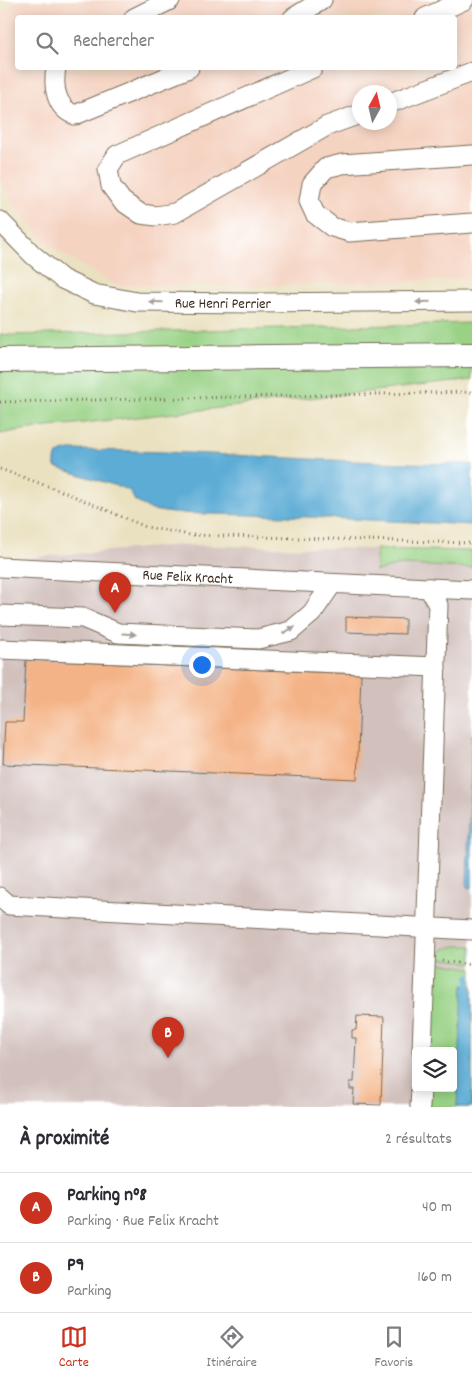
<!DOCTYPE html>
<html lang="fr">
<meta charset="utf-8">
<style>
:root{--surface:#fff;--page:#f7f7f7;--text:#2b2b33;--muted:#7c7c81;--line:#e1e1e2;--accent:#c8321e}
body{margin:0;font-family:Dekko,sans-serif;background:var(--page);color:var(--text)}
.controls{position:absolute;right:15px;bottom:15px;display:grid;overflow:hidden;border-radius:5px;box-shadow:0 2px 12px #0003}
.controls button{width:45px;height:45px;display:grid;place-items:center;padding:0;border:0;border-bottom:1px solid var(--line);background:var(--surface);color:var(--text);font:25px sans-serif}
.compass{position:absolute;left:352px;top:85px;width:45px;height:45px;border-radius:50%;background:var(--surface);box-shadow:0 2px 12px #0003;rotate:8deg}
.you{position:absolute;left:201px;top:664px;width:18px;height:18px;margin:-12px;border:4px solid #fff;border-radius:50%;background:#1a73e8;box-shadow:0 0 0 8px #1a73e833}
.badge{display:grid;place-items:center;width:32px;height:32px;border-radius:50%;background:var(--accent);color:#fff;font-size:16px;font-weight:700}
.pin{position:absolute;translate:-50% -41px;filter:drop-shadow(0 1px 2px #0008)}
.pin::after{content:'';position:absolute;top:26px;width:18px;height:15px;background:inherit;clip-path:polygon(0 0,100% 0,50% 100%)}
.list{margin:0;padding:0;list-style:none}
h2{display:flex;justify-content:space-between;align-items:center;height:65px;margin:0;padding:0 20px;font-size:21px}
h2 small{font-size:16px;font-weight:400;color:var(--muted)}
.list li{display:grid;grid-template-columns:32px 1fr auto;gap:15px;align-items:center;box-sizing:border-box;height:70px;padding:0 20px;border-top:1px solid var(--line)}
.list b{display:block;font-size:19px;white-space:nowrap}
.list p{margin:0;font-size:16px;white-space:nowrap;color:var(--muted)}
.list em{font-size:16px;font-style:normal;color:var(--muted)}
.icon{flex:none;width:28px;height:28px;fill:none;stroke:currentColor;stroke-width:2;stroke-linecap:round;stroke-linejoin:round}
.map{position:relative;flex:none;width:472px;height:1107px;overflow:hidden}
.search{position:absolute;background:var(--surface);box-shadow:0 2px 12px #0003;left:15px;right:15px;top:15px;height:55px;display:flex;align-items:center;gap:12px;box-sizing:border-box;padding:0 18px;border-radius:5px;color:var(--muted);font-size:19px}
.sheet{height:205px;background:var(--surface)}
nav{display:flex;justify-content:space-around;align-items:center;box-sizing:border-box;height:70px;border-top:1px solid var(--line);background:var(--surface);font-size:14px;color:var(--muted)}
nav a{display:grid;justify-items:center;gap:2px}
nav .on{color:var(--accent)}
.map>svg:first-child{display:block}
.built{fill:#f5d3c1;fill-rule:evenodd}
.industrial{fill:#d1c0bc;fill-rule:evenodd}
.green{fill:#99d285;stroke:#6a7e52}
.water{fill:#5bacd5;stroke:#4b6b7a}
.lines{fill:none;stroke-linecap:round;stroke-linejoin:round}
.stream{stroke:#5bacd5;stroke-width:5}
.building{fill:#f4b386}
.minor-casing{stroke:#786a57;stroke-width:21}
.major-casing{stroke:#786a57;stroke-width:26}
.path{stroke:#786a57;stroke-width:3;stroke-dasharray:1 4;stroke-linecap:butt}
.minor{stroke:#fff;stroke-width:19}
.major{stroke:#fff;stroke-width:24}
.oneway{fill:#a79f9a}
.labels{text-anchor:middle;stroke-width:4;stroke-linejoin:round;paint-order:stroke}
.street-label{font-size:15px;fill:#3b2a1e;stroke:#fff}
</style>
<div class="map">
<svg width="472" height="1107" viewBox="0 0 472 1107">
<rect width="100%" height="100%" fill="#fff"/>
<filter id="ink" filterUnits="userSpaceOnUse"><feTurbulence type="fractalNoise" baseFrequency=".02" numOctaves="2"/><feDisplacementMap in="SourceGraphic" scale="10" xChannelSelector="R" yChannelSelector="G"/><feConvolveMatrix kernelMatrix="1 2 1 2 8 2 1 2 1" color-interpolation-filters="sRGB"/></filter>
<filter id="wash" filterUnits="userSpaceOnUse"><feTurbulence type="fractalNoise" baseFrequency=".0096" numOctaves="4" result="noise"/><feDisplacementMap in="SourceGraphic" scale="20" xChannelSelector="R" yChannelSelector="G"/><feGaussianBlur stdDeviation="1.12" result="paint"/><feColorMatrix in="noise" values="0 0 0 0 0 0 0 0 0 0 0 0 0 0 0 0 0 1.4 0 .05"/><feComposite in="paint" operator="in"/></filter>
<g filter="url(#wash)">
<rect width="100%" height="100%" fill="#eae1c0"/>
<path class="built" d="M19,0h453v279l-209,7 -149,-1 -66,-40 -35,-41 -13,-28v-162zM18,18h436v50h-436zM360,92h30v30h-30z"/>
<path class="industrial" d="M179,545l293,6v556h-472v-547zM416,1051h37v37h-37z"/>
<g class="green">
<polygon points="472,323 472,380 21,430 0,434 0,334 11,335"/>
<polygon points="376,549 472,551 472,568 401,565 376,571"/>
<polygon points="455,946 472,946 472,963 438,958 444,949"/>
<polygon points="439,963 472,968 472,1107 428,1107 429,1088 453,1088 453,1051 430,1051 433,970"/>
</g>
<g class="water">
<path d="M69,450c135,0 269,14 403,14v61l-185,-9 -115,-3 -20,-3 -17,-9 -5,-10 -10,-4 -65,-20c-1,-13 3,-14 14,-17z"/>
<polygon points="472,734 472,888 467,887"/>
<polygon points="463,985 472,986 472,1107 457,1107"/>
</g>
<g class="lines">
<polyline class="stream" points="468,992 469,976"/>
</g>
<g id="blocks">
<g class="building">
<polygon points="346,617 405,619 405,634 346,632"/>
<polygon points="26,660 361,674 357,779 3,764 5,722 23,722"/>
<polygon points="357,1016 384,1017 381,1105 353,1104 354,1089 350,1089 350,1082 354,1082 356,1038 352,1038 352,1030 356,1030"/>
</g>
</g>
</g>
<g filter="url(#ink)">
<use href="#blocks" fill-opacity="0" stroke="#786a57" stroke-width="1"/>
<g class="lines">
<g class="minor-casing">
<g id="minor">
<polyline points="134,18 170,0"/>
<polyline points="293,18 322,0"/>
<polyline points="425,18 464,0"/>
<path d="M56,68c-3,17 -1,40 19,47l114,-47"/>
<polyline points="313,68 117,155 108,169 111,186 122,201 141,214 156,216 175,213 327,126 360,114"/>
<polyline points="390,103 472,72"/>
<polyline points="472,155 342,164 326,168 312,184 309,201 315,214 332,227 349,232 472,223"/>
<path id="s1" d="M0,221l33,34 29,24 32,15 43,8 117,1 218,-2"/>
<path id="s2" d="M0,567l429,21 9,17 -16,446"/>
<polyline points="429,588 472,590"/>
<polyline points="0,615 83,618 118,633 258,639 291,631 312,613 332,584"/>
<polyline points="0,649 436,667"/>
<polyline points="0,897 9,905 472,930"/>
<polyline points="420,1107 421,1088"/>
</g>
</g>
<g class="major-casing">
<polyline id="major" points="0,360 472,355"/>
</g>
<g class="path">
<polyline points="0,402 472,392"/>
<polyline points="0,469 64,492 146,527 190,535 472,543"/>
<polyline points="442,961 472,965"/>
</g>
<use href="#minor" class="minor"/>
<use href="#major" class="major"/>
</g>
<defs><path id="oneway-solid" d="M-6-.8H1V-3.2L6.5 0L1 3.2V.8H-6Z" transform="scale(1.25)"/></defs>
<g class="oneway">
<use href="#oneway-solid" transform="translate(156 302) rotate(-179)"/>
<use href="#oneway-solid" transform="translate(423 302) rotate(179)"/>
<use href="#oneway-solid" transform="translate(289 630) rotate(-28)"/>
<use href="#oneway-solid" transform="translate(129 634) rotate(3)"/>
</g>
</g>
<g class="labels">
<g class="street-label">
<text dy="5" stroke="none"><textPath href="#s1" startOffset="250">Rue Henri Perrier</textPath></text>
<text dy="5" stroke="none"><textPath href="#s2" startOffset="188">Rue Felix Kracht</textPath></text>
</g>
</g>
</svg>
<div class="controls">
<button><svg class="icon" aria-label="layers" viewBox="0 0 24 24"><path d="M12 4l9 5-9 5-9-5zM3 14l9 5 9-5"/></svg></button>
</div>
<svg class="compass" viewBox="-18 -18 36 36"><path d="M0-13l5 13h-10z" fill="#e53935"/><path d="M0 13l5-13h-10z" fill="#7c7c81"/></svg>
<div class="you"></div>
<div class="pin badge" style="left:115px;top:613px">A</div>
<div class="pin badge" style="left:168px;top:1058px">B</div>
<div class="search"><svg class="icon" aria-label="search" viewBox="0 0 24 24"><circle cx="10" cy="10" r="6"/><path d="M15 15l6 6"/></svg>Rechercher</div>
</div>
<section class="sheet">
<h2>À proximité<small>2 résultats</small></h2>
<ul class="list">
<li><span class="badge">A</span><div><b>Parking n°8</b><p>Parking · Rue Felix Kracht</p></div><em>40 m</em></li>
<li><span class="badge">B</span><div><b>P9</b><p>Parking</p></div><em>160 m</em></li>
</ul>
</section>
<nav>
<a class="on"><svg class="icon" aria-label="map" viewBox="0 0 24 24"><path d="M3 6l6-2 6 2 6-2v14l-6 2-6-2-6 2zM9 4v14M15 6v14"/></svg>Carte</a>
<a><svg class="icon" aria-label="directions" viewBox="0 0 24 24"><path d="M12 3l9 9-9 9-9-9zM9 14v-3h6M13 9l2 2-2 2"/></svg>Itinéraire</a>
<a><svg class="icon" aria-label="saved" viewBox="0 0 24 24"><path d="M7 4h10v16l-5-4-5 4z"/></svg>Favoris</a>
</nav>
